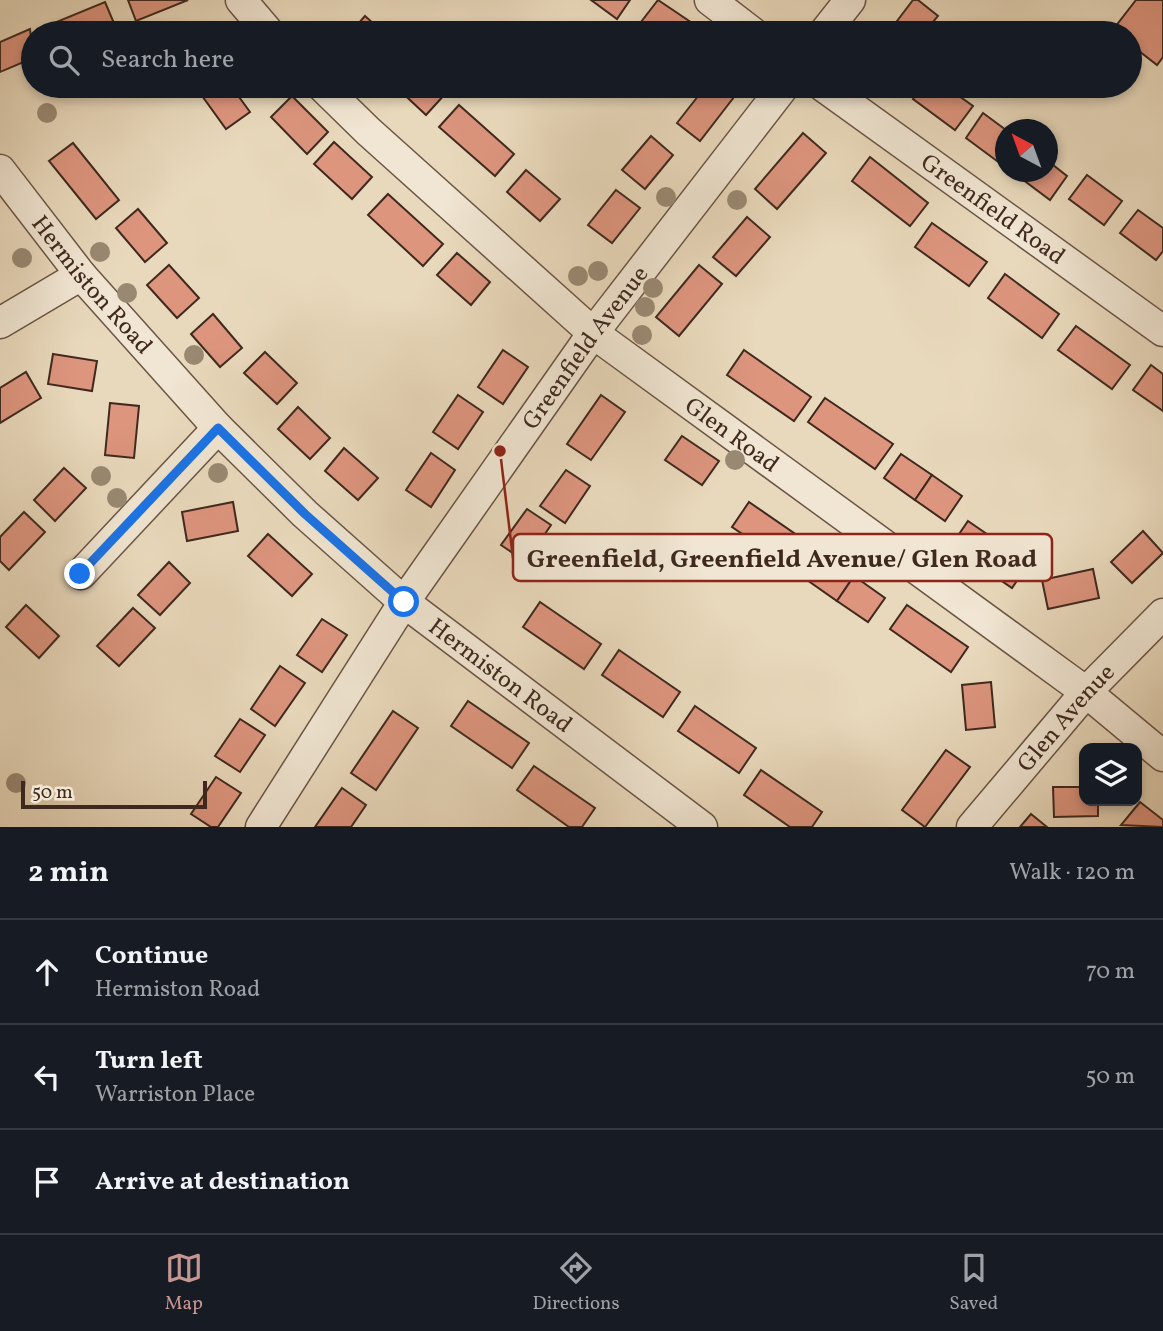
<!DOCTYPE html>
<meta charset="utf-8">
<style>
:root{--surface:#171b24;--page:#20242c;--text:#f1f3f6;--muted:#9ea1a6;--line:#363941;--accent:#c59692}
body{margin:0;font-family:Vollkorn,serif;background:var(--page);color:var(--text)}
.controls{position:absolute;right:21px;bottom:21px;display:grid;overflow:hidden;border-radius:14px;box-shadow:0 4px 10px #0003}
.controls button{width:63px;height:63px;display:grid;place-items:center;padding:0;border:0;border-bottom:2px solid var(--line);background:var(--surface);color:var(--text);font:35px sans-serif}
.compass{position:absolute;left:995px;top:119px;width:63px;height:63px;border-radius:50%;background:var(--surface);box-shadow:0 4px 10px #0003;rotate:319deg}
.scale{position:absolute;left:21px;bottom:18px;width:186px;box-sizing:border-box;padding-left:7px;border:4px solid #3f291f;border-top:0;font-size:19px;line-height:24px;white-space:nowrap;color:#3f291f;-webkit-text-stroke:5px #f1e6d3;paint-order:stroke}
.stop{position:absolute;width:21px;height:21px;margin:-16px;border:5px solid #1a73e8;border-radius:50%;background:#fff}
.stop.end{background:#1a73e8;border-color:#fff;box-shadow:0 2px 7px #0008}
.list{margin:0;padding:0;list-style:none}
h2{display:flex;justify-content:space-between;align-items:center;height:91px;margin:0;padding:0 28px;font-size:30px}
h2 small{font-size:23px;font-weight:400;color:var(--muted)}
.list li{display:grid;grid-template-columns:46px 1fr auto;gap:21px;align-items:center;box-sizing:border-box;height:105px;padding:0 28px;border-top:2px solid var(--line)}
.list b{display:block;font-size:26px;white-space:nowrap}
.list p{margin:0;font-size:23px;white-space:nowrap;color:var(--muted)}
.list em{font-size:23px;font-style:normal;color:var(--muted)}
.icon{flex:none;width:38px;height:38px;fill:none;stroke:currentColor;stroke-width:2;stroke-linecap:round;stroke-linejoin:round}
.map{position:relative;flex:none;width:1163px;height:827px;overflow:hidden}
.search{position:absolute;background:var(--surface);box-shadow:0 4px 10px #0003;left:21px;right:21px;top:21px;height:77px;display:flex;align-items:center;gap:18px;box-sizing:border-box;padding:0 24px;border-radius:38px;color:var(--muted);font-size:26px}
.sheet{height:406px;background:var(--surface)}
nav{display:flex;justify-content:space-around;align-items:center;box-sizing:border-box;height:98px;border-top:2px solid var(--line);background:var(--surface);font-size:19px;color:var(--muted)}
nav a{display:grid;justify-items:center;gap:4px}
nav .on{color:var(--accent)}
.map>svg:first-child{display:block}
.building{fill:#dd957e;stroke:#3f291f;stroke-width:2}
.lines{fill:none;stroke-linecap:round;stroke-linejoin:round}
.minor-casing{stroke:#6a5546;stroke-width:33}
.minor{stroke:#f1e6d3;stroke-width:30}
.tree{fill:#998972}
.route{stroke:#1a73e8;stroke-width:9}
.labels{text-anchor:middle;stroke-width:5;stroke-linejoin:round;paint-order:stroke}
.street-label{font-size:24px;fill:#3f291f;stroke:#f1e6d3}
.leader{fill:none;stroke:#8f2418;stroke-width:2.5}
.callout-dot{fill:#8f2418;stroke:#f1e6d3;stroke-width:2.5}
.callout{fill:#f1e6d3;stroke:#8f2418;stroke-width:2.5}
.callout-label{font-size:26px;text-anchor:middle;font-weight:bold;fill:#3f291f}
</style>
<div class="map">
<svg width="1163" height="827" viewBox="0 0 1163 827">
<rect width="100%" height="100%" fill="#e9d9bc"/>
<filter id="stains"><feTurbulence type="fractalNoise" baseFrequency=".00286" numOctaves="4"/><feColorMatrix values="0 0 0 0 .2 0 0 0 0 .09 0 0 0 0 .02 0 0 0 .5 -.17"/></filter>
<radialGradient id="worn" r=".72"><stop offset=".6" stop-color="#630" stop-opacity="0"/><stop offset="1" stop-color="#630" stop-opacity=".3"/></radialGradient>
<g class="building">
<polygon points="128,0 188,0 136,21"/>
<polygon points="591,0 630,0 617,19"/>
<polygon points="658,0 701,29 698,33 656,33 641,22"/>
<polygon points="913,0 918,0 938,16 924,33 888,33"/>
<polygon points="1136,0 1163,0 1163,57 1157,65 1130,44 1130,33 1112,31"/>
<polygon points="105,2 116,28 103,33 58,33 54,23"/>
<polygon points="365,16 384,33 350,33"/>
<polygon points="30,29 33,58 0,72 0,42"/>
<polygon points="210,86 231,86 250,112 226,129 200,93"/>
<polygon points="395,86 438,86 446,93 426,115"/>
<polygon points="706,86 741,88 700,141 677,123"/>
<polygon points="923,86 945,86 973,106 955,130 913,99"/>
<polygon points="292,96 328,132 307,154 271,117"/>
<polygon points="459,105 514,154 495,176 439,127"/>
<polygon points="983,113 1006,130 1006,158 1001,164 966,138"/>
<polygon points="803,133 826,153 777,209 755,189"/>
<polygon points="651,136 673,155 645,189 622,170"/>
<polygon points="334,142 372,177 352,199 314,164"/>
<polygon points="73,143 119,200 96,219 49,161"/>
<polygon points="870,157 928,203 910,226 852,181"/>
<polygon points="1048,161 1067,176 1050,200 1014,173 1048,172"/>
<polygon points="526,170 560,199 540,221 507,192"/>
<polygon points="1087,175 1122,201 1104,225 1069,199"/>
<polygon points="616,190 640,208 612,243 588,225"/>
<polygon points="388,194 443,244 423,266 368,215"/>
<polygon points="138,209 167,243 145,262 116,228"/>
<polygon points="1138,210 1163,228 1163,251 1156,260 1120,233"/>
<polygon points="747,217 770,237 736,276 713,257"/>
<polygon points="932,223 987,262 969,286 915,247"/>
<polygon points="457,253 490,282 471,305 437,275"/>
<polygon points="169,265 199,298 177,318 147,285"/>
<polygon points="699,265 722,284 679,336 656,317"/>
<polygon points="1005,274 1059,314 1042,338 988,298"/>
<polygon points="213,314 242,348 220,367 191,334"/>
<polygon points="1076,326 1130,365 1112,389 1058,350"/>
<polygon points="503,350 528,367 503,404 478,387"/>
<polygon points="744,350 811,397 794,421 727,375"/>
<polygon points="265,352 297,383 277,404 244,373"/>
<polygon points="53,354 97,361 92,391 48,384"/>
<polygon points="1151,365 1163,374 1163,411 1133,390"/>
<polygon points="26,372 41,398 0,423 0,388"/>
<polygon points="458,395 483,412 458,449 433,432"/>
<polygon points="601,395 625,412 591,460 567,444"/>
<polygon points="825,398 893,444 875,469 808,422"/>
<polygon points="110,403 139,406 134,458 105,455"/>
<polygon points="298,407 330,438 310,459 278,429"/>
<polygon points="682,436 719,461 702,485 665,460"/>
<polygon points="344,448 378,478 358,500 325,471"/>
<polygon points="431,453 455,470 431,507 406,490"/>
<polygon points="901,454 932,475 915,500 884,478"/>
<polygon points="64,468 86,488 55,521 34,500"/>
<polygon points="566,470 590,486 565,523 540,506"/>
<polygon points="932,475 962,496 945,521 915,500"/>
<polygon points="233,502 238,531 187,541 182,512"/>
<polygon points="749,502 810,544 794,569 732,527"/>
<polygon points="527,509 551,525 526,562 501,545"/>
<polygon points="24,512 45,532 9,570 0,561 0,537"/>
<polygon points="968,521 1029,563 1012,588 951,546"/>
<polygon points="1143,531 1163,553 1132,583 1111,562"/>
<polygon points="268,534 312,574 292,596 248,556"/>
<polygon points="824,555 854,576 837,601 807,580"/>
<polygon points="169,562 190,583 160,615 138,595"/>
<polygon points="1093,569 1099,598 1048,609 1042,580"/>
<polygon points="854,576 885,598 868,622 837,601"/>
<polygon points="540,602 601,644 584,669 523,627"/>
<polygon points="26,605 59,636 39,658 6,627"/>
<polygon points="907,605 968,647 951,672 890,629"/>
<polygon points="133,608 155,628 119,666 97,646"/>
<polygon points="322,619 347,635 322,672 297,655"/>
<polygon points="619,650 680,692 663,717 602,675"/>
<polygon points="280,666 305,683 275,726 251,709"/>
<polygon points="991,682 995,727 966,730 962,685"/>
<polygon points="468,701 529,743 512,768 451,726"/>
<polygon points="695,706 756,748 739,773 678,731"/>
<polygon points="393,711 418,728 376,790 351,773"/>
<polygon points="240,719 265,735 240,772 215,756"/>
<polygon points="946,750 970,767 925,827 902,810"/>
<polygon points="534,766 595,808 582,827 569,827 517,790"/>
<polygon points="761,770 822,812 812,827 790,827 744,795"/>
<polygon points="216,777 241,793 218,827 211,827 191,814"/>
<polygon points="1053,787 1084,787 1084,801 1098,801 1098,816 1054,817"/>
<polygon points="342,788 366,805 351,827 315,827"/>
<polygon points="1140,802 1163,820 1163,827 1121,825"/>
<polygon points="1031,814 1047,827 1020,827"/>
</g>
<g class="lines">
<g class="minor-casing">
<g id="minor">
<polyline points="241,0 269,33"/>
<polyline points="710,0 753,33"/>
<polyline points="824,33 850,0"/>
<path id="s1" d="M322,86l46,45 225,202 493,359 77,64"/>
<path id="s2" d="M823,86l340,245"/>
<path id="s3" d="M0,170l81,105 137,153 87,86 99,88 298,225"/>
<polyline points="0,323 81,275"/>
<polyline points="81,574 218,428"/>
<path id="s4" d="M261,827l143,-225 189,-269 191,-247"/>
<path id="s5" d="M972,827l114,-135 77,-78"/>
</g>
</g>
<use href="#minor" class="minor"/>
</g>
<g class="tree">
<circle cx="47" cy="113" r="10"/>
<circle cx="666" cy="197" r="10"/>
<circle cx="737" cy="200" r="10"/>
<circle cx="100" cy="252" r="10"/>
<circle cx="22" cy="258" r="10"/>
<circle cx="598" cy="271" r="10"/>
<circle cx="578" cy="276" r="10"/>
<circle cx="653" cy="288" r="10"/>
<circle cx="127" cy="293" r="10"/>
<circle cx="645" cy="307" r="10"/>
<circle cx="642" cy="335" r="10"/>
<circle cx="194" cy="355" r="10"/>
<circle cx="735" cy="460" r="10"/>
<circle cx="218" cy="473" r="10"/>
<circle cx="101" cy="476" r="10"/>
<circle cx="117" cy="498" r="10"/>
<circle cx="16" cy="783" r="10"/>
</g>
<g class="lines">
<polyline class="route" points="80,574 218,428 305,514 404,602"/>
</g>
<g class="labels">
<g class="street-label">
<text dy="8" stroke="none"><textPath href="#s2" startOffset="210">Greenfield Road</textPath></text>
<text dy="8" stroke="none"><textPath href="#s3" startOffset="147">Hermiston Road</textPath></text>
<text dy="8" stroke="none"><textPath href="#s4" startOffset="579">Greenfield Avenue</textPath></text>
<text dy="8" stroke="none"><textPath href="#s1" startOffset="539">Glen Road</textPath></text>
<text dy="8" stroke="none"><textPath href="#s3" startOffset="714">Hermiston Road</textPath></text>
<text dy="8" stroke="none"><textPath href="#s5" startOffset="144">Glen Avenue</textPath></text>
</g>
</g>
<path class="leader" d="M500 451L513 558"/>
<circle class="callout-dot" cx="500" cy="451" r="7"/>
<rect class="callout" x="513" y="534" width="539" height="47" rx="7"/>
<g class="callout-label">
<text x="782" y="567">Greenfield, Greenfield Avenue/ Glen Road</text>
</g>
<rect width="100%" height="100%" filter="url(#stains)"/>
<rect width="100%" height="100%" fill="url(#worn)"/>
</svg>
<div class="controls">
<button><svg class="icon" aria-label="layers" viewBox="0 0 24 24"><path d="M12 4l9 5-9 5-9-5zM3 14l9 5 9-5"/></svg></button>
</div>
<svg class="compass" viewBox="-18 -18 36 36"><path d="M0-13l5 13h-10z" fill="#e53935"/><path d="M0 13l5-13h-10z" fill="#9ea1a6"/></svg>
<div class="scale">50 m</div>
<div class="stop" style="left:404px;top:602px"></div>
<div class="stop end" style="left:80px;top:574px"></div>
<div class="search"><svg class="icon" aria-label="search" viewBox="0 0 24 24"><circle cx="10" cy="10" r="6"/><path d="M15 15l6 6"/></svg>Search here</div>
</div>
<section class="sheet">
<h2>2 min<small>Walk · 120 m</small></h2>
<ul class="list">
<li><svg class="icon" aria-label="ahead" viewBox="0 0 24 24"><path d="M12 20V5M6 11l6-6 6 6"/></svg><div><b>Continue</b><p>Hermiston Road</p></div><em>70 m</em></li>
<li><svg class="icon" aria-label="left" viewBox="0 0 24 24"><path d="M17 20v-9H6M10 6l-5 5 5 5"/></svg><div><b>Turn left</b><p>Warriston Place</p></div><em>50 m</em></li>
<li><svg class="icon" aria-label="arrive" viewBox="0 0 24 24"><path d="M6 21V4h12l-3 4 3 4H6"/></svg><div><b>Arrive at destination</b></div></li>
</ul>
</section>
<nav>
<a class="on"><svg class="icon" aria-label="map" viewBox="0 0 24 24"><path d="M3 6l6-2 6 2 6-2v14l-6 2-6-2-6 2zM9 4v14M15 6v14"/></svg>Map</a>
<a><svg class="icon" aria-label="directions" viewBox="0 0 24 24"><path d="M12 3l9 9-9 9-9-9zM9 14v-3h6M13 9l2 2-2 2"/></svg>Directions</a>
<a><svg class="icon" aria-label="saved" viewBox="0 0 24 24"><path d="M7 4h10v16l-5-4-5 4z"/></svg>Saved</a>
</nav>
